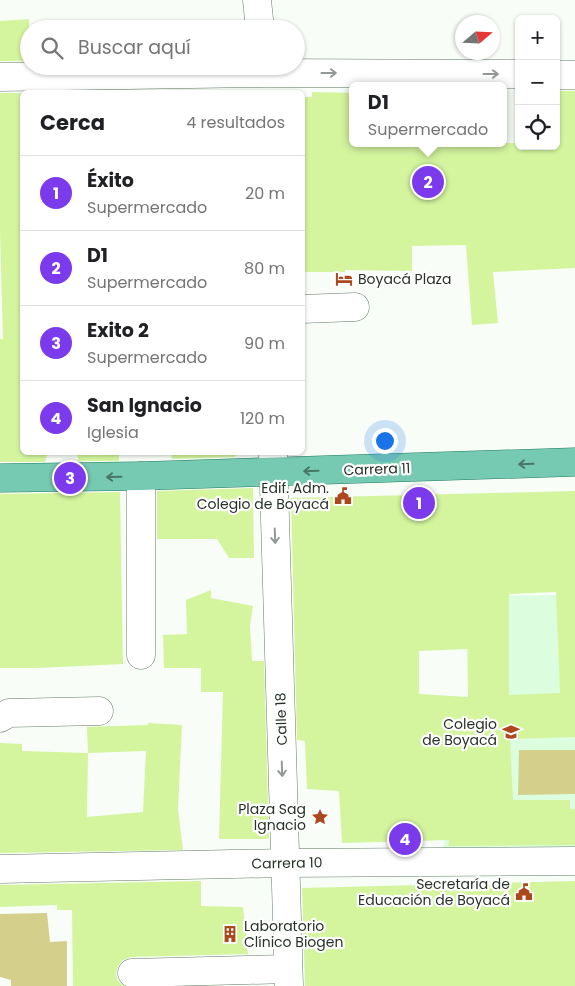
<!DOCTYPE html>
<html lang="es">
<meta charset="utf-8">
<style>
:root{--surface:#fff;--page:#f6f6f6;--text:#202124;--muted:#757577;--line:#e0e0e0;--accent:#7c3aed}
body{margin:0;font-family:Poppins,sans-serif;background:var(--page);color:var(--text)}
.controls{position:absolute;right:15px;top:15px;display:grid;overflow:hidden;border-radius:8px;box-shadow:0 1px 4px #0004}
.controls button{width:45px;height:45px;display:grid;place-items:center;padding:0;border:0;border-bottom:1px solid var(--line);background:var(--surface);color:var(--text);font:25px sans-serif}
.compass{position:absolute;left:455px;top:15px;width:45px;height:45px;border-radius:50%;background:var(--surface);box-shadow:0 1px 4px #0004;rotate:71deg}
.you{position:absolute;left:384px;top:440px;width:18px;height:18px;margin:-12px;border:4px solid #fff;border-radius:50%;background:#1a73e8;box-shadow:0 0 0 8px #1a73e833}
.badge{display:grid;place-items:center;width:32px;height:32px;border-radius:50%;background:var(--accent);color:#fff;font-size:16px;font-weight:700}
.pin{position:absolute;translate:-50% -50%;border:2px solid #fff;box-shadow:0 1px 5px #0006}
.popup{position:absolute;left:349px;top:82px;width:158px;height:65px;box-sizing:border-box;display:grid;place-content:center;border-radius:8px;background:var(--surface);filter:drop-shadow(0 1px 4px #0005);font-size:16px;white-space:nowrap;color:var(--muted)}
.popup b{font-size:19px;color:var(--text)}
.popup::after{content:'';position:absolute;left:50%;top:100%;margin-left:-10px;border:10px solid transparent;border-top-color:var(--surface)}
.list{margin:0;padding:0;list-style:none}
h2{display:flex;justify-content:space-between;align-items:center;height:65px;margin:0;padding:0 20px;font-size:21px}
h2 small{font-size:16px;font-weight:400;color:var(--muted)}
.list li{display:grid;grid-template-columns:32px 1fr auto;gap:15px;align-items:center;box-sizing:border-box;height:75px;padding:0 20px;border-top:1px solid var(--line)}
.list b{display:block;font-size:19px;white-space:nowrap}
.list p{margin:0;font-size:16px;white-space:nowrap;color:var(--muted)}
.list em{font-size:16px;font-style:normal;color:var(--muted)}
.icon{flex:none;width:28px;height:28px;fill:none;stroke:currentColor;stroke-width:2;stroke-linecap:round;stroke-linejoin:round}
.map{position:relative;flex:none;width:575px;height:986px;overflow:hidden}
.search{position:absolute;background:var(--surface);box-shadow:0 1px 4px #0004;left:20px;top:20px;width:285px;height:55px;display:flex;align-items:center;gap:12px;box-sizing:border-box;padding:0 18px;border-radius:28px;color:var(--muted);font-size:19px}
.panel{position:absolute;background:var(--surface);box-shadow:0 1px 4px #0004;left:20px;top:90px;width:285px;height:365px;border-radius:8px}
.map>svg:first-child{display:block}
.built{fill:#dcfede}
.green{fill:#d5cf8c}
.building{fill:#d4f59e;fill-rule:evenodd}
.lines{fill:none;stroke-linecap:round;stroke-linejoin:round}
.minor-casing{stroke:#647d66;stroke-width:29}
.major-casing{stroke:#207d61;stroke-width:29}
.minor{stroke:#fff;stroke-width:28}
.major{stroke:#77cab2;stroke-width:28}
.oneway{stroke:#939894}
.oneway2{stroke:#4b7666}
.labels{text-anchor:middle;stroke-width:4.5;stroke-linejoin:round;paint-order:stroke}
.poi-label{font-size:14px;fill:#273228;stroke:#fff;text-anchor:end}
.street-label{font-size:14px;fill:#273228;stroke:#fff}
</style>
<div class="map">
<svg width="575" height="986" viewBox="0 0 575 986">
<rect width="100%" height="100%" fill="#f8fdf8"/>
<polygon class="built" points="575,595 575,853 443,851 454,769 468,698 465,596"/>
<g class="green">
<polygon points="519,750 575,750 575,794 518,795"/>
<polygon points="47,913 50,942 67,941 67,986 11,986 11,980 0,977 0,914"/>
</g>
<g class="building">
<polygon points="29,19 29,61 0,61 0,21"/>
<polygon points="556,91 575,91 575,268 493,272 498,323 472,325 466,245 412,246 412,271 345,270 345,272 302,272 302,97 312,97 312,92 353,93 353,143 519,143 519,146 556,146"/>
<polygon points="22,92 22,452 48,452 45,462 0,462 0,339 3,339 0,230 0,93 29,92"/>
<polygon points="77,452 119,452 119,461 78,461"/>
<polygon points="171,452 237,452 235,457 172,459"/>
<polygon points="253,488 254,558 229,558 217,539 157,539 157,491"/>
<path d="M575,491v246l-65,2 3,61h57v9h5v36l-127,1 1,-6 -107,3 -3,-52 -32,-2 -2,-48 -8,-1 -6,-242zM556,592l4,101 -51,2v-101zM468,649v48l-49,-3v-43z"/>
<polygon points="120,492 123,664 38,668 0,668 0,494"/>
<polygon points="211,590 211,598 253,606 250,625 252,661 264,661 269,839 219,839 223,692 201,692 201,668 164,668 163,635 187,634 186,600"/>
<path d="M148,723l34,2 -4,84 5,41 -183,3v-110l22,1v7l66,2 -1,-26 61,-2zM146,751l-3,61 -56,5 1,-64z"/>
<polygon points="201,881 201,906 243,907 248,954 131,957 123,960 118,966 116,974 118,981 124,986 73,986 72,910 57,910 57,905 0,907 0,885"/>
<polygon points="575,881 575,986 305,986 302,888"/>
</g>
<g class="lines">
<g class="minor-casing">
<g id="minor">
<polyline points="257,0 260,29"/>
<polyline points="556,75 575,75"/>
<polyline points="0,77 264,73 519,74"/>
<polyline points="302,309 355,307"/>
<polyline points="273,452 289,986"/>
<polyline points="141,476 141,655"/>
<polyline points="0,718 9,713 99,711"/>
<polyline points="0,869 285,863 575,861"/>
<polyline points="132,973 288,969"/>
</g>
</g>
<g class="major-casing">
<polyline id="major" points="0,478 141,476 575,462"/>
</g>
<use href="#minor" class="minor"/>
<use href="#major" class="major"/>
</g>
<defs><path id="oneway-shaft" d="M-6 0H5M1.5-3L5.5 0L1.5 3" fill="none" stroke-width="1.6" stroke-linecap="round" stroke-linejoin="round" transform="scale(1.25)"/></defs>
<g class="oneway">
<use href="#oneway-shaft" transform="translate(329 73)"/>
<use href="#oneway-shaft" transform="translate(491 74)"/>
<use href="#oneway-shaft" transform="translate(275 536) rotate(88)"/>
<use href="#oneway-shaft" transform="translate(282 769) rotate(88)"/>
</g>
<g class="oneway2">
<use href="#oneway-shaft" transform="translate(526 464) rotate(178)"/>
<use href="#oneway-shaft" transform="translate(311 471) rotate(178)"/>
<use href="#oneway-shaft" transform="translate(114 477) rotate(179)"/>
</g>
<defs>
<g id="hotel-bare" transform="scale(1.35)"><path d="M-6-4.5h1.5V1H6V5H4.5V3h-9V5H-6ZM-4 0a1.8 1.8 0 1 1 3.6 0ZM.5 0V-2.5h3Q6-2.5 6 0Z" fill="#ad471e" stroke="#fff" stroke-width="2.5" paint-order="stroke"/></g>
<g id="civic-bare" transform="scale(1.35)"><path d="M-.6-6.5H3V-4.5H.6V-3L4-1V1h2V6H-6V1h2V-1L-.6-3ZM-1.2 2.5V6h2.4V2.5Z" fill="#ad471e" stroke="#fff" stroke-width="2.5" paint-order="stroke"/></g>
<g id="school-bare" transform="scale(1.35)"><path d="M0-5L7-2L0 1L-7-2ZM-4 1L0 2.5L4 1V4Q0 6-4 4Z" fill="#ad471e" stroke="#fff" stroke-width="2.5" paint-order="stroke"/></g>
<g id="sight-bare" transform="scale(1.35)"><path d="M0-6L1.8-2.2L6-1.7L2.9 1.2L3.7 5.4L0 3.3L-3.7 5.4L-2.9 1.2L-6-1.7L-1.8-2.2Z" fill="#ad471e" stroke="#fff" stroke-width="2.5" paint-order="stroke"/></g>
<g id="building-bare" transform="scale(1.35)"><path d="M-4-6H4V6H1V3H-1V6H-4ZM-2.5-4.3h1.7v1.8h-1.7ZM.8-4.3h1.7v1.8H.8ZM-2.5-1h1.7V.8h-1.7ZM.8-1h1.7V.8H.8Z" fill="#ad471e" stroke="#fff" stroke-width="2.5" paint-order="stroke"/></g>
</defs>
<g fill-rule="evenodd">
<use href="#hotel-bare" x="344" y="279"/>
<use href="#civic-bare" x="343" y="496"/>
<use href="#school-bare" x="511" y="732"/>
<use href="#sight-bare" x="320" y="817"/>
<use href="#civic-bare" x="524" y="892"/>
<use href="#building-bare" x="230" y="934"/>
</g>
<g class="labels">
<g class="poi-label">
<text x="358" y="284" text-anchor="start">Boyacá Plaza</text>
<text x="329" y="493">Edif. Adm.<tspan x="329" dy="16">Colegio de Boyacá</tspan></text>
<text x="497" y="729">Colegio<tspan x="497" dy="16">de Boyacá</tspan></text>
<text x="306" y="814">Plaza Sag<tspan x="306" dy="16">Ignacio</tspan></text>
<text x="510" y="889">Secretaría de<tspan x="510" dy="16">Educación de Boyacá</tspan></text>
<text x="244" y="931" text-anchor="start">Laboratorio<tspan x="244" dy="16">Clínico Biogen</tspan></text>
</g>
<g class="street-label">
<text transform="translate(377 469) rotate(-2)" y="5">Carrera 11</text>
<text transform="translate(281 719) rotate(-92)" y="5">Calle 18</text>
<text transform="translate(287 863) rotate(-1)" y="5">Carrera 10</text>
</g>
</g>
</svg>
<div class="controls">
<button>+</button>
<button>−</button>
<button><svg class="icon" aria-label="locate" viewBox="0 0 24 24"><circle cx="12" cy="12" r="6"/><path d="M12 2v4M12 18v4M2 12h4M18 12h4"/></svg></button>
</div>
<svg class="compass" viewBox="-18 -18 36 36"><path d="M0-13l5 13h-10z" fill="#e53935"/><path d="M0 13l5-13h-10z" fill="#757577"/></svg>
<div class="you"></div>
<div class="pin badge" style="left:419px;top:503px">1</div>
<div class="pin badge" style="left:428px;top:182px">2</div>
<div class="popup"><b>D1</b>Supermercado</div>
<div class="pin badge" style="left:70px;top:478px">3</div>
<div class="pin badge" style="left:405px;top:839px">4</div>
<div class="search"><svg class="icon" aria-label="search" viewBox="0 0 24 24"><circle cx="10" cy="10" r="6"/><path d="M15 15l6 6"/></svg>Buscar aquí</div>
<section class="panel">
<h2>Cerca<small>4 resultados</small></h2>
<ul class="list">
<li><span class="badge">1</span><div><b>Éxito</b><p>Supermercado</p></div><em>20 m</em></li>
<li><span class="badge">2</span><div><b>D1</b><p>Supermercado</p></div><em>80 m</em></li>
<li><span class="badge">3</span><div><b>Exito 2</b><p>Supermercado</p></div><em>90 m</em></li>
<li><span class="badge">4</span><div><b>San Ignacio</b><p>Iglesia</p></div><em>120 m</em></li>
</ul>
</section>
</div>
